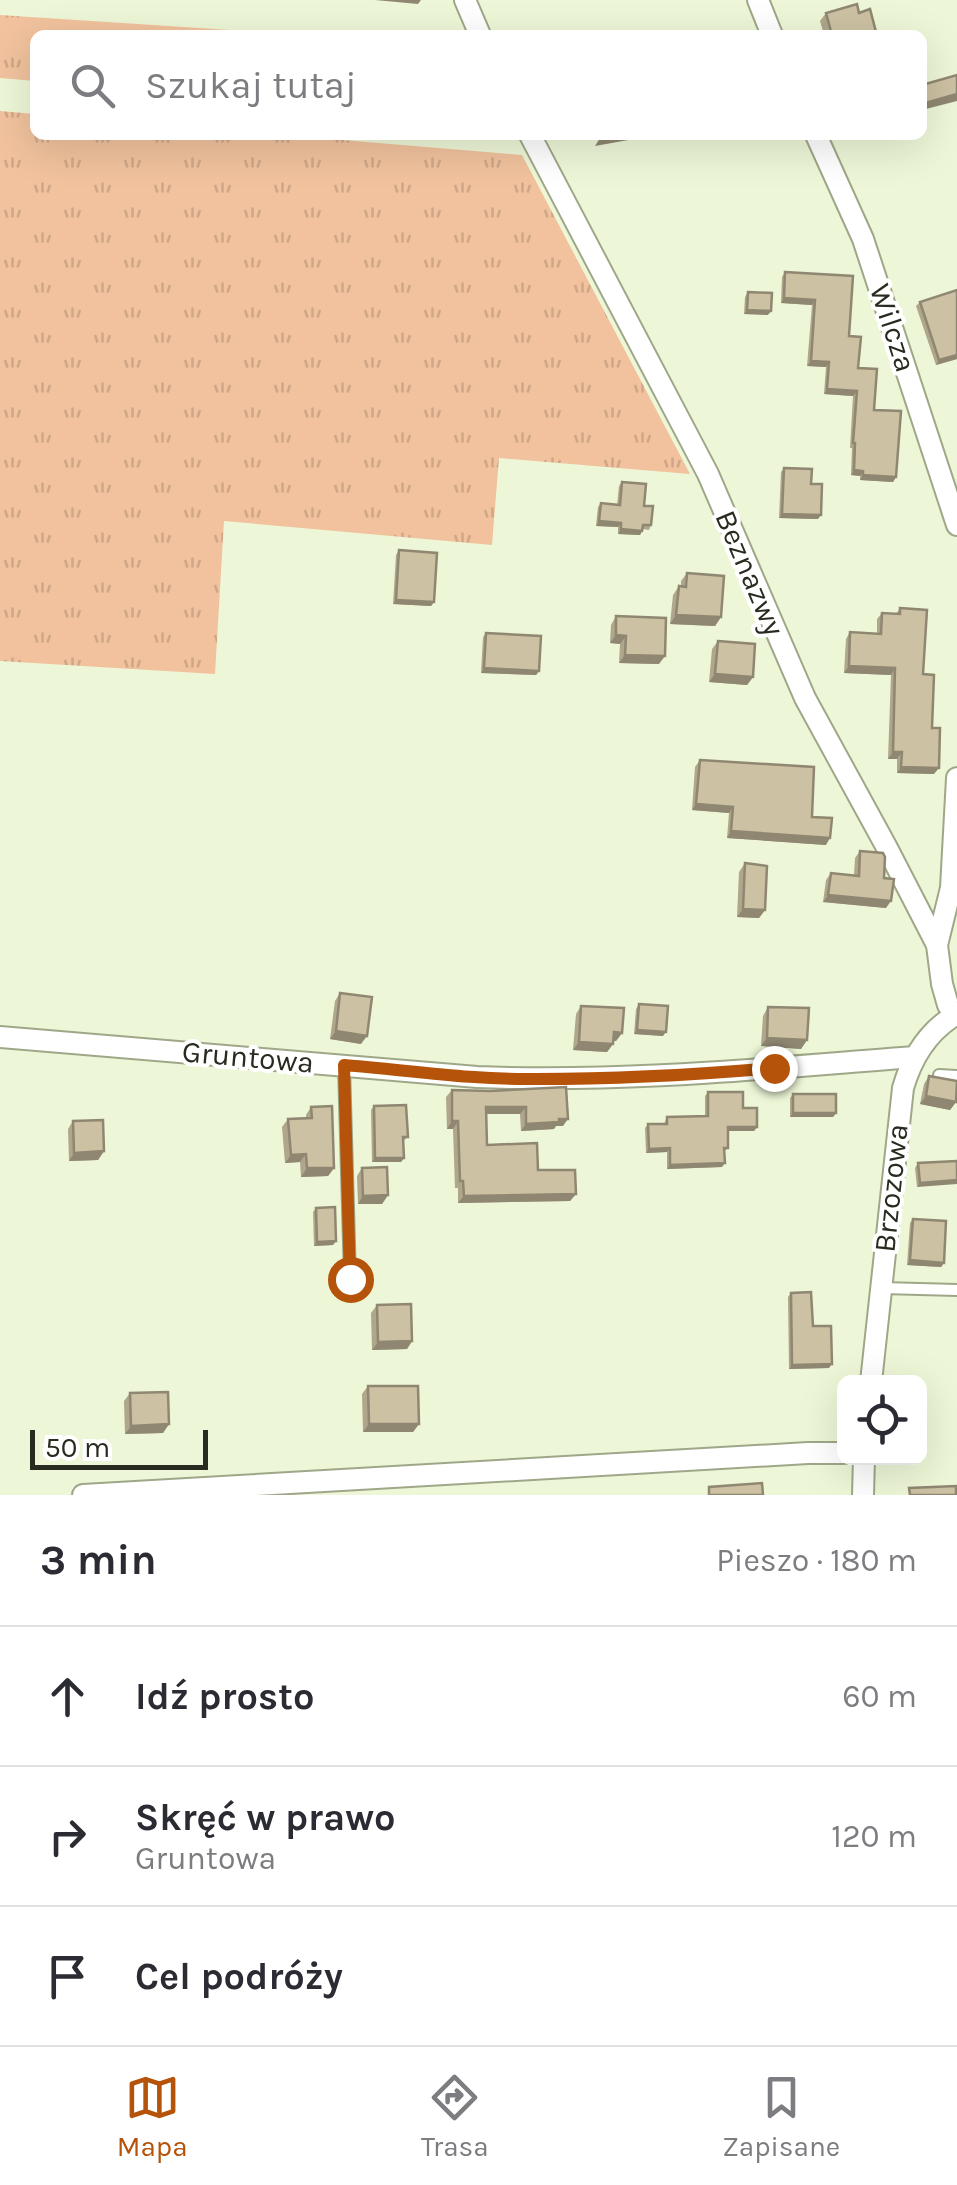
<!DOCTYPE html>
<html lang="pl">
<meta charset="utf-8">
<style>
:root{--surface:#fff;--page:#f2f2f3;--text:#2b2b33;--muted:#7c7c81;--line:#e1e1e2;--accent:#b45309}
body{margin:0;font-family:Karla,sans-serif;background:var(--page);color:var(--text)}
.controls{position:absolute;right:30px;bottom:30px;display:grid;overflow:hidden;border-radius:15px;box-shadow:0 10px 40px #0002}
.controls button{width:90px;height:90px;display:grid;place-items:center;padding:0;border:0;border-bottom:2px solid var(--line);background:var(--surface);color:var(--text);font:50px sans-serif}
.scale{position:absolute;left:30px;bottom:25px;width:178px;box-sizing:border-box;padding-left:10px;border:5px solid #282b1f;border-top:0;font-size:28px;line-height:35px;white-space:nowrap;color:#282b1f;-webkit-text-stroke:8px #fff;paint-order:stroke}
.stop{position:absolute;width:30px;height:30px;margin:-22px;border:8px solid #b45309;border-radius:50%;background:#fff}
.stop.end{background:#b45309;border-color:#fff;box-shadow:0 2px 10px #0008}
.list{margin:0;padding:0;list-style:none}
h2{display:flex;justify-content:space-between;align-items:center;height:130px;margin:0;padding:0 40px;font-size:42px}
h2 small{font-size:32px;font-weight:400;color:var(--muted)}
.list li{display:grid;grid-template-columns:65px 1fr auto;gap:30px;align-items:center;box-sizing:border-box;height:140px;padding:0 40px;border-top:2px solid var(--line)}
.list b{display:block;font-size:38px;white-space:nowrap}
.list p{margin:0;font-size:32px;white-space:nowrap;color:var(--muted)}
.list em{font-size:32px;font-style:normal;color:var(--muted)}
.icon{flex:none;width:55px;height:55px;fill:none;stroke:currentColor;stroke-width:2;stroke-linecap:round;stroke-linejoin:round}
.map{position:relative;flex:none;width:957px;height:1495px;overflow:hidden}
.search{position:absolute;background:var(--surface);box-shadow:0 10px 40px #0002;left:30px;right:30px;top:30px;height:110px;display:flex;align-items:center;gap:25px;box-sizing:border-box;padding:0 35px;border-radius:15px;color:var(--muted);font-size:38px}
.sheet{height:550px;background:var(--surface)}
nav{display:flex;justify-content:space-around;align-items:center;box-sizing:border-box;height:140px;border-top:2px solid var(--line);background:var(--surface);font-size:28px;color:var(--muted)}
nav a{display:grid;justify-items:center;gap:5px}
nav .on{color:var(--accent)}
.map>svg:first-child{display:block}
.grass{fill:url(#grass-tufts)}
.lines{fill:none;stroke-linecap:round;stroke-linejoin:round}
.lane-casing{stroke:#9fa789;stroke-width:14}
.street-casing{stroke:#9fa789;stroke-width:24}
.lane{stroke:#fff;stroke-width:10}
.street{stroke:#fff;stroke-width:20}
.wall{fill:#afa68b}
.shaded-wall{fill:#8f8771}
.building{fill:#ccc1a2;stroke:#8f8771;stroke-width:2.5}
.route{stroke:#b45309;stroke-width:12}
.labels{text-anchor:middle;stroke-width:8;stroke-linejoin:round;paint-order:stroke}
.street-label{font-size:30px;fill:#282b1f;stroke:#fff}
</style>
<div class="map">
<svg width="957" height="1495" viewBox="0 0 957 1495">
<defs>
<pattern id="grass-tufts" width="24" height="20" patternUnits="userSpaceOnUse" patternTransform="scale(2.5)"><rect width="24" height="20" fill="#f1c29d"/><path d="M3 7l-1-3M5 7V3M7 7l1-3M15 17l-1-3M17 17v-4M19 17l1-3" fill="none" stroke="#cfa787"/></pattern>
</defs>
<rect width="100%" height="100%" fill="#edf7d7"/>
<g class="grass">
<polygon points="0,15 304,35 35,35 35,81 0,78"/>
<polygon points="0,111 35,114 35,135 283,135 522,155 690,474 499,458 492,545 224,521 215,674 0,661"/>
</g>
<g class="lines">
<g class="lane-casing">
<g id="lane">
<polyline points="344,1066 350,1279"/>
<polyline points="939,1075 957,1076"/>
<polyline points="882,1288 957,1290"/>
</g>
</g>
<g class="street-casing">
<g id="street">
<polyline points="465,0 480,35"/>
<polyline points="758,0 772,35"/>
<polyline points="530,135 708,474 805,698 886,846 937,945 942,984 948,1005 956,1014"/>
<polyline points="816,135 863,239 957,525"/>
<polyline points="937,945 951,888 957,778"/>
<path d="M0,1037l477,40c146,6 292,-9 438,-20"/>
<path d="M871,1382l32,-294c9,-31 26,-58 54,-74"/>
<polyline points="83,1495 808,1453 844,1453"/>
<polyline points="863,1495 864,1458"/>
</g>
</g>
<use href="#lane" class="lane"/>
<use href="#street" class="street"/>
</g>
<g class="wall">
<polygon points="826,13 859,13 876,32 874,35 824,35 820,21"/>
<polygon points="785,272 849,336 858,368 896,477 893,482 860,480 860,476 851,475 852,448 850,448 853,396 824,394 826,367 807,366 812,305 781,303 782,277"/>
<polygon points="957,290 957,359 936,365 916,306 920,302"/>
<polygon points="748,292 768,315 744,314 745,297"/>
<polygon points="784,468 811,484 818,519 779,518 781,472"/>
<polygon points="622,482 644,506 651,525 649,530 643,529 640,535 618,534 618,527 596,526 598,507 601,503 617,505 619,486"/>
<polygon points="399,550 434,602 431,606 393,604 396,555"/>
<polygon points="687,573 721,617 715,626 670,624 673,595 679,586 681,587 681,581"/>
<polygon points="900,608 923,674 932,728 934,774 897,773 897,759 888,759 891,675 844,673 846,639 850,632 877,633 877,619 882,613 896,614"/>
<polygon points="616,616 659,664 619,663 620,644 610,643 611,625"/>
<polygon points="486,633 539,671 536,675 481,673 483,637"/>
<polygon points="718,641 753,677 747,685 709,682 712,649"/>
<polygon points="700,760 812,817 826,845 727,838 729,813 692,810 695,767"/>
<polygon points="860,851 884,878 886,908 823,902 826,880 831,873 854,875 855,858"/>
<polygon points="745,863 765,910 759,918 737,917 739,872"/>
<polygon points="340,993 361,1044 330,1039 335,1001"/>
<polygon points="639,1004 663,1036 634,1034 636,1009"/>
<polygon points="581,1006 622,1033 616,1041 613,1040 613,1044 607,1052 573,1050 576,1014"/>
<polygon points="768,1007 807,1040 801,1049 761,1046 763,1016"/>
<polygon points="929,1076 956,1102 950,1110 920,1104 924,1084"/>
<polygon points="452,1090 490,1091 563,1126 556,1126 554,1129 521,1131 520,1114 486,1114 487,1145 538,1170 576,1194 570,1201 458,1203 458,1188 455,1188 453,1129 447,1129 446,1097"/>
<polygon points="708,1092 743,1108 757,1127 754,1131 728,1131 728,1148 724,1152 722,1167 667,1169 667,1152 646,1153 645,1128 648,1124 664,1124 667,1117 705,1116 705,1096"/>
<polygon points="793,1094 836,1113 833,1117 790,1117 790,1098"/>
<polygon points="374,1106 408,1137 403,1141 404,1158 401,1162 372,1162 371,1110"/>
<polygon points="311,1107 334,1168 328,1176 301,1177 300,1162 285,1163 282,1127 288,1119 306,1118 306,1115"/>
<polygon points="73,1121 104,1151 98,1160 69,1161 68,1129"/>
<polygon points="957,1161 917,1187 915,1168 918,1163"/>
<polygon points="362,1168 388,1195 382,1204 358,1204 357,1176"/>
<polygon points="316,1208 336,1241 333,1245 314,1246 313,1212"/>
<polygon points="913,1219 944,1263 941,1267 907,1265 910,1223"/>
<polygon points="791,1293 813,1326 829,1368 789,1369 788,1297"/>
<polygon points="377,1305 412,1341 407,1349 372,1350 371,1313"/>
<polygon points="368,1386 419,1424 413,1432 363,1432 362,1394"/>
<polygon points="130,1393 169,1424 163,1433 125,1434 124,1401"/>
</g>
<g class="shaded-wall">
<polygon points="375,0 421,0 418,4"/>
<polygon points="957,94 957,101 922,110 922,104"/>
<polygon points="617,135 656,135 595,146 600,138"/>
<polygon points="784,298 815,300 812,305 781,303"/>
<polygon points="747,310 771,311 768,315 744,314"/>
<polygon points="957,355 957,359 936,365 939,360"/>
<polygon points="811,361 829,362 826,367 807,366"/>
<polygon points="827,389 857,391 853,396 824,394"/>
<polygon points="854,470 863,471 860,476 851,475"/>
<polygon points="863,475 896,477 893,482 860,480"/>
<polygon points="782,514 821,515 818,519 779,518"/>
<polygon points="599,521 621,523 618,527 596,526"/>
<polygon points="621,529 642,531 640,535 618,534"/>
<polygon points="396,600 434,602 431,606 393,604"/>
<polygon points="676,615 721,617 715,626 670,624"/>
<polygon points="616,635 626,636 620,644 610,643"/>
<polygon points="625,655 665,656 659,664 619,663"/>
<polygon points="849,666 895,668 891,675 844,673"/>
<polygon points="484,668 539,671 536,675 481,673"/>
<polygon points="715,674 753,677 747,685 709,682"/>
<polygon points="893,752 902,752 897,759 888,759"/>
<polygon points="901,767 939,768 934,774 897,773"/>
<polygon points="696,804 733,807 729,813 692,810"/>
<polygon points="731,831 830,838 826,845 727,838"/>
<polygon points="828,895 891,901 886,908 823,902"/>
<polygon points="743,909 765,910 759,918 737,917"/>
<polygon points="637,1030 666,1032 663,1036 634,1034"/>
<polygon points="336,1031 367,1036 361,1044 330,1039"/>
<polygon points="614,1032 622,1033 616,1041 608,1040"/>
<polygon points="767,1038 807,1040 801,1049 761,1046"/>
<polygon points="579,1042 613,1044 607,1052 573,1050"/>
<polygon points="926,1096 956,1102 950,1110 920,1104"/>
<polygon points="486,1107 526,1107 520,1114 481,1114"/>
<polygon points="793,1113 836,1113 833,1117 790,1117"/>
<polygon points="559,1119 568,1119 563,1126 556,1126 554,1129 521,1131 526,1124"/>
<polygon points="452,1121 458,1121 453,1129 447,1129"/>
<polygon points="728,1127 757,1127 754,1131 725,1131"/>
<polygon points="670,1148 667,1152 646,1153 649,1149"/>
<polygon points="104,1151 98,1160 69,1161 74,1153"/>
<polygon points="306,1154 300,1162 285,1163 291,1155"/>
<polygon points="375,1158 404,1158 401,1162 372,1162"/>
<polygon points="725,1163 722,1167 667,1169 670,1165"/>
<polygon points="307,1168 334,1168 328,1176 301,1177"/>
<polygon points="957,1180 957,1184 917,1187 920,1183"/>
<polygon points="576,1194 570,1201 458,1203 464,1196"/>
<polygon points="388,1195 382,1204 358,1204 363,1196"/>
<polygon points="336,1241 333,1245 314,1246 317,1242"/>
<polygon points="910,1260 944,1263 941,1267 907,1265"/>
<polygon points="412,1341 407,1349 372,1350 378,1342"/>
<polygon points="832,1364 829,1368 789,1369 792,1365"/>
<polygon points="169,1424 163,1433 125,1434 131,1426"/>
<polygon points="369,1424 419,1424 413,1432 363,1432"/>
</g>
<g class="building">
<polygon points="857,4 859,13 870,9 876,32 866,35 832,35 826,13"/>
<polygon points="957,75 957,94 922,104 922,85"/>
<polygon points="785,272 853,276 849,336 861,337 858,368 877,369 874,410 901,411 896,477 863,475 863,471 854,470 855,443 853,443 857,391 827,389 829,362 811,361 815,300 784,298"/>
<polygon points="957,290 957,355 939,360 920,302"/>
<polygon points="748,292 772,293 771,311 747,310"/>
<polygon points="784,468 812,469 811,484 822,484 821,515 782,514"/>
<polygon points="622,482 646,484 644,506 653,506 651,525 643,525 642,531 621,529 621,523 599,521 601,503 620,505"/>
<polygon points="399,550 437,553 434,602 396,600"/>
<polygon points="687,573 724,576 721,617 676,615 679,586 686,587"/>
<polygon points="900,608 927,610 923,674 934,675 932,728 940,728 939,768 901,767 902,752 893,752 895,668 849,666 850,632 881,634 882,613 900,614"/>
<polygon points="616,616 666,618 665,656 625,655 626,636 616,635"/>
<polygon points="486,633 541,636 539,671 484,668"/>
<polygon points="718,641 755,644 753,677 715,674"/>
<polygon points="700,760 814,767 812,817 832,818 830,838 731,831 733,807 696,804"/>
<polygon points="860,851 883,853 885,857 884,878 894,879 891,901 828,895 831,873 859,876"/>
<polygon points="745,863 767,866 765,910 743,909"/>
<polygon points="340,993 372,997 367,1036 336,1031"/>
<polygon points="639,1004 668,1006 666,1032 637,1030"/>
<polygon points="581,1006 624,1008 622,1033 614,1032 613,1044 579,1042"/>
<polygon points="768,1007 809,1008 807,1040 767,1038"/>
<polygon points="929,1076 957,1081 956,1102 926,1096"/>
<polygon points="566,1087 568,1119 559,1119 559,1122 526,1124 526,1107 486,1107 487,1145 537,1143 538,1170 575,1170 576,1194 464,1196 463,1181 460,1181 458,1121 452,1121 452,1090 490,1091"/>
<polygon points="708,1092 743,1092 743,1108 757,1108 757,1127 728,1127 728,1148 724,1148 725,1163 670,1165 670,1148 649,1149 648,1124 667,1124 667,1117 708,1116"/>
<rect x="793" y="1094" width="43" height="19"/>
<polygon points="406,1105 408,1137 403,1137 404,1158 375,1158 374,1106"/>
<polygon points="332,1106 334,1168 307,1168 306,1154 291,1155 288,1119 312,1118 311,1107"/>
<polygon points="103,1120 104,1151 74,1153 73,1121"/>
<polygon points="957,1161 957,1180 920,1183 918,1163"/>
<polygon points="387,1167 388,1195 363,1196 362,1168"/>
<polygon points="335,1207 336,1241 317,1242 316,1208"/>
<polygon points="913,1219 946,1221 944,1263 910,1260"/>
<polygon points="811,1292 813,1326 831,1326 832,1364 792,1365 791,1293"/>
<polygon points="411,1304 412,1341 378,1342 377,1305"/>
<polygon points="368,1386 418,1386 419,1424 369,1424"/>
<polygon points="168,1392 169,1424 131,1426 130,1393"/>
<polygon points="762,1483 763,1495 709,1495 709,1487"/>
<polygon points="956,1486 956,1495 910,1495 909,1488"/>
</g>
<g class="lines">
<path class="route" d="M350,1279l-6,-214c64,5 128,15 192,14 79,0 158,-4 238,-11"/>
</g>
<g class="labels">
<g class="street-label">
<text transform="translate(893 328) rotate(72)" y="10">Wilcza</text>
<text transform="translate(750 573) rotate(67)" y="10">Beznazwy</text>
<text transform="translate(248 1057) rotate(5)" y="10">Gruntowa</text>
<text transform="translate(891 1188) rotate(-84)" y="10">Brzozowa</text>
</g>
</g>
</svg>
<div class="controls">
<button><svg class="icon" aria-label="locate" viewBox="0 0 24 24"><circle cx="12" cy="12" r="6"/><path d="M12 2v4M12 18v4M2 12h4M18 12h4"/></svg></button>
</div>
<div class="scale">50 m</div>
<div class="stop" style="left:350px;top:1279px"></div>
<div class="stop end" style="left:774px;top:1068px"></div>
<div class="search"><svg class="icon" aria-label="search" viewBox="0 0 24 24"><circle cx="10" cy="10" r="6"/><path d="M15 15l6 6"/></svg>Szukaj tutaj</div>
</div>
<section class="sheet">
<h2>3 min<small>Pieszo · 180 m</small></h2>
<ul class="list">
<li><svg class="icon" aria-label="ahead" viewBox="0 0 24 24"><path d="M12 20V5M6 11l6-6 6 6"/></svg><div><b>Idź prosto</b></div><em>60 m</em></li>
<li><svg class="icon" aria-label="right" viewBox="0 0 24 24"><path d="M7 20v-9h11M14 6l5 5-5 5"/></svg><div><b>Skręć w prawo</b><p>Gruntowa</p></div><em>120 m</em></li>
<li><svg class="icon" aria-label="arrive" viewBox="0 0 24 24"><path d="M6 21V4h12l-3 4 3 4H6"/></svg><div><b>Cel podróży</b></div></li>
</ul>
</section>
<nav>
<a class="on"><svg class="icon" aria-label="map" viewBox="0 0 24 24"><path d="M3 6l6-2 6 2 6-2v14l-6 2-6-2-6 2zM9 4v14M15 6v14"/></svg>Mapa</a>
<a><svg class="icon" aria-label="directions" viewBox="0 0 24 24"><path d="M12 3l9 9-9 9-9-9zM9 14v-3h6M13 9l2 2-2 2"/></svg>Trasa</a>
<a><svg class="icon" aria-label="saved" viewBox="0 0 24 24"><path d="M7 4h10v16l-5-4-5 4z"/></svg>Zapisane</a>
</nav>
